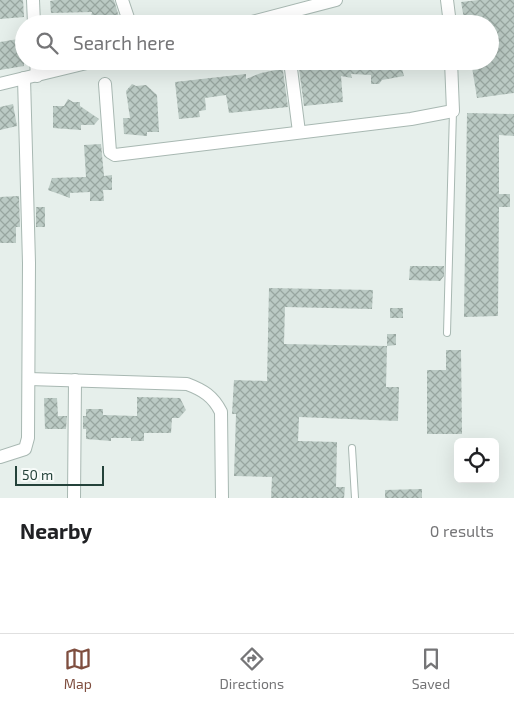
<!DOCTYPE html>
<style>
:root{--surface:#fff;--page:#f2f2f2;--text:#202124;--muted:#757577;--line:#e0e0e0;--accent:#7f4e3f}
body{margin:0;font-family:"Exo 2",sans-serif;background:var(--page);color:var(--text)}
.controls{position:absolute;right:15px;bottom:15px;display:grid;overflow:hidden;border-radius:8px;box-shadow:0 5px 20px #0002}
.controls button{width:45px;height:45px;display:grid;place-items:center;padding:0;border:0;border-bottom:1px solid var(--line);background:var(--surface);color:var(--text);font:25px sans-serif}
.scale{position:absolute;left:15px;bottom:12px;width:89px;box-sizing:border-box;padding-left:5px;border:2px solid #24423a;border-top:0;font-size:14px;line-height:18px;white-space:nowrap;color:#24423a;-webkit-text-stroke:4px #f7fbf9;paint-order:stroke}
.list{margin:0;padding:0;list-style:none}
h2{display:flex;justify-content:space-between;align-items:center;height:65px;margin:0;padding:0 20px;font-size:21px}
h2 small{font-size:16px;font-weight:400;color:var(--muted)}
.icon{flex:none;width:28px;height:28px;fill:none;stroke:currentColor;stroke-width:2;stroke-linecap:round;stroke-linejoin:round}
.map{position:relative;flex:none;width:514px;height:498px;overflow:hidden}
.search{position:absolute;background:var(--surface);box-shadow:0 5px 20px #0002;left:15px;right:15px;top:15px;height:55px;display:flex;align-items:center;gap:12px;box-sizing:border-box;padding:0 18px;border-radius:28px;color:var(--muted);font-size:19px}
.sheet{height:135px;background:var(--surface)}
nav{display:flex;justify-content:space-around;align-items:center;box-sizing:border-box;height:70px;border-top:1px solid var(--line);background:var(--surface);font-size:14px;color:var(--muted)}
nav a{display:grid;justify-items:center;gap:2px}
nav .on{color:var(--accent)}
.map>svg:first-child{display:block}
.building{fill:url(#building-cross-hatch)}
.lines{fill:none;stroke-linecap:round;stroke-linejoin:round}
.lane-casing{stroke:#a8b8b2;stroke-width:8}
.street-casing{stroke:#a8b8b2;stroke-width:14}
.lane{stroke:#fff;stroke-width:6}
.street{stroke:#fff;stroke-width:12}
</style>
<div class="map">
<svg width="514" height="498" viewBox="0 0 514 498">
<defs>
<pattern id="building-cross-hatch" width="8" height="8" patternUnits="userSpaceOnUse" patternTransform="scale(1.25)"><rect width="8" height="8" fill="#bbcac4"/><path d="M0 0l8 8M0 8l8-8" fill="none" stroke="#98a6a0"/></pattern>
</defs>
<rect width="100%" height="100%" fill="#e6efeb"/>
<g class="building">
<polygon points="0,0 23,0 24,17 0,19"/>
<polygon points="55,0 114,0 121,24 103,24 102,17 91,16 92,12 51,13 50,1"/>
<polygon points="478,0 514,0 514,93 477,98 471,61 490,61 490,24 465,24 461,2"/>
<polygon points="24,38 24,66 0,70 0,42"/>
<polygon points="298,61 400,61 404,76 382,80 379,84 371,84 371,75 351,74 352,78 341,76 343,102 304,106"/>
<polygon points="282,64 288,107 229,113 226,95 205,98 206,110 199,111 200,117 179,119 175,82 246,74 246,79 261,73 276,70 274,65"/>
<polygon points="132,84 136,86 146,85 157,95 159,132 147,132 147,136 124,134 123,118 130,118 126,91"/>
<polygon points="68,99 73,102 80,102 80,106 99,119 94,125 81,125 81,130 53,128 53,106 64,106"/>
<polygon points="13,104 17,126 0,130 0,107"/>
<polygon points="467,113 514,114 514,136 499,135 499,194 510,194 510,207 499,207 498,316 464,317"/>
<polygon points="101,144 104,176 112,175 112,190 103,190 104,201 90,201 90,192 70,193 70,198 48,190 52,178 86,177 84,145"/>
<polygon points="19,196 20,227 16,227 16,243 0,243 0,197"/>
<rect x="36" y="207" width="9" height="20"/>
<polygon points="410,266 444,266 444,276 440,281 409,280"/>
<polygon points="269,288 373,290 372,309 285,307 284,344 387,346 386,387 399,387 398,421 299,417 298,441 337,442 336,487 345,487 344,498 271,498 272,477 234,476 236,414 232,414 234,380 267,381"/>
<rect x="390" y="308" width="13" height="10"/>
<polygon points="387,334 396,334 396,345 387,346"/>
<polygon points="446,350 461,350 462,434 427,434 427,370 446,370"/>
<polygon points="137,397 180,398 186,410 179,418 172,418 171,433 144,433 144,441 131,441 131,438 111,438 111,441 86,439 86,429 83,429 83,416 86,416 86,409 103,409 103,415 137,416"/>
<polygon points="44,398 57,398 58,416 67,416 66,429 45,429"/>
<polygon points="422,489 422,498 385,498 385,490"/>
</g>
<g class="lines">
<g class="lane-casing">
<g id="lane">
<polyline points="447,333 453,111"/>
<polyline points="352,448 355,498"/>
</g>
</g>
<g class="street-casing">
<g id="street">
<polyline points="33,0 34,24"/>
<polyline points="122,0 130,24"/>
<polyline points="447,0 450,24"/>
<polyline points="244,24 336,0"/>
<polyline points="36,61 37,76"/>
<polyline points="290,61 299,132"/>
<polyline points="0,84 95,61"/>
<polyline points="105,84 110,152 115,155 411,119 453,111 451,61"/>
<path d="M29,379l158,5c16,6 26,12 34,28l1,86"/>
<polyline points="0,457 25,449 28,438 29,263 24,78"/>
<polyline points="74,498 75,380"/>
</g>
</g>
<use href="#lane" class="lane"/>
<use href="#street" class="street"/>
</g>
</svg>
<div class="controls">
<button><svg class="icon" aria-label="locate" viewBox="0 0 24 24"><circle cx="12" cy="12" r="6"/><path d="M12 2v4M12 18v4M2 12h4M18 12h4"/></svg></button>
</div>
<div class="scale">50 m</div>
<div class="search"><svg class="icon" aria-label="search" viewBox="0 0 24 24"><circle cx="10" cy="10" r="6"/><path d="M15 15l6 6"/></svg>Search here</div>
</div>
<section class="sheet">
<h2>Nearby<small>0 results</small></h2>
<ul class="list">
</ul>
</section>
<nav>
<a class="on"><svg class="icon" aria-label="map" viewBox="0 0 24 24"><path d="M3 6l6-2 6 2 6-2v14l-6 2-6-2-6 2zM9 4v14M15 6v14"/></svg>Map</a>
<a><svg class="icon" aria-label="directions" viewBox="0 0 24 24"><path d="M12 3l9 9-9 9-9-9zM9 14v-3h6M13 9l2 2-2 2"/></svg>Directions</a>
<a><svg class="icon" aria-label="saved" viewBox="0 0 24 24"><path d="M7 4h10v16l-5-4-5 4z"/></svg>Saved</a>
</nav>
